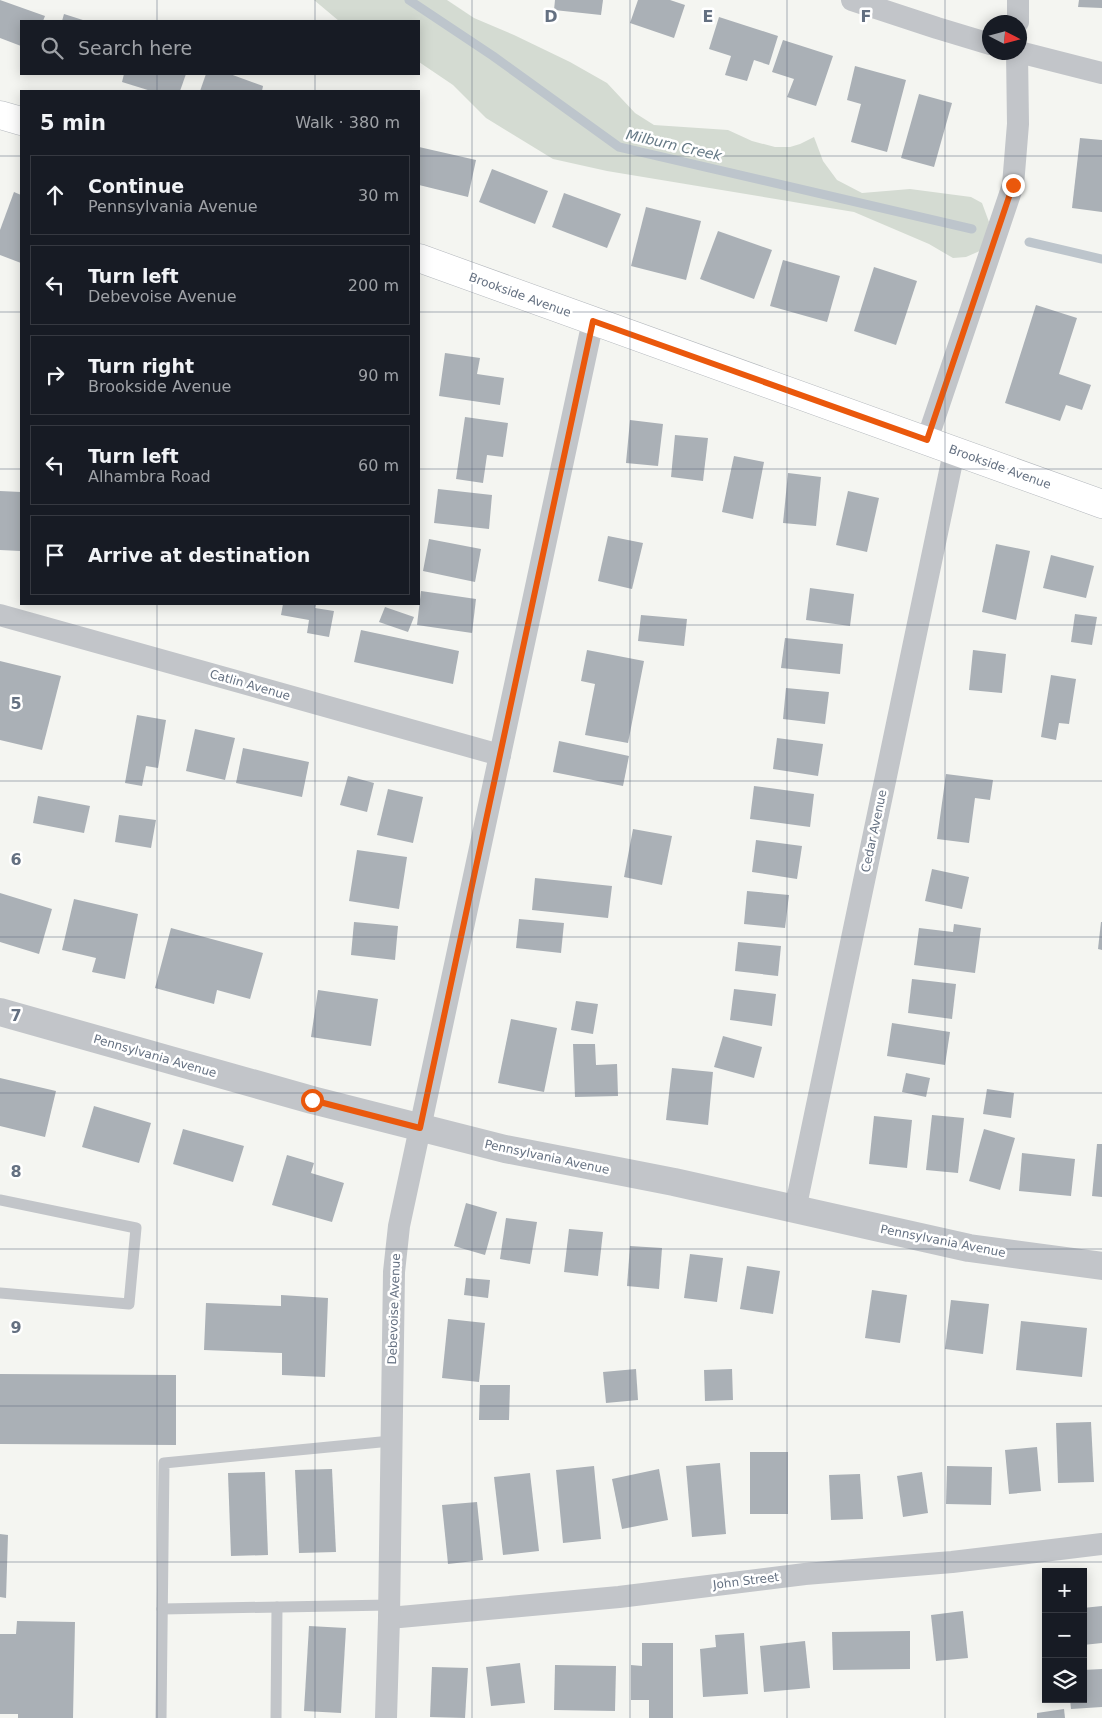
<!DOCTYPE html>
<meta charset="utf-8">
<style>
:root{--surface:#171b24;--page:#242831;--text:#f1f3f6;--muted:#9ea1a6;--line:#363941}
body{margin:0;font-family:"DejaVu Sans",sans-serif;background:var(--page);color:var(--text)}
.controls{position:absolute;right:15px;bottom:15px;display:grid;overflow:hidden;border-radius:0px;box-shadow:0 2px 12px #0003}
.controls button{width:45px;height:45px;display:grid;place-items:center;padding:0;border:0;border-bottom:1px solid var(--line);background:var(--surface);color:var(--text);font:25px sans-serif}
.compass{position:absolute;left:982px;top:15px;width:45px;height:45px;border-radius:50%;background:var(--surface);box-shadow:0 2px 12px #0003;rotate:96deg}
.stop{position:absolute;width:15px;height:15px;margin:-11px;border:4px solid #ea580c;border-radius:50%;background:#fff}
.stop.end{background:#ea580c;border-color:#fff;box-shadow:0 1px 5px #0008}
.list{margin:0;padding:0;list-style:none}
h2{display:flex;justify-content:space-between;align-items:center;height:65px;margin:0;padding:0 20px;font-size:21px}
h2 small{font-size:16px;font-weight:400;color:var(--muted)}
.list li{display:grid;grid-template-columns:32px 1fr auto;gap:15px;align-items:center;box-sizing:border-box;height:80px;margin:0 10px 10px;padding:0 10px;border:1px solid var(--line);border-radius:0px}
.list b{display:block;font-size:19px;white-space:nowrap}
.list p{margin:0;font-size:16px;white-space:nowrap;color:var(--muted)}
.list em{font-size:16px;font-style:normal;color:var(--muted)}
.icon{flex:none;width:28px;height:28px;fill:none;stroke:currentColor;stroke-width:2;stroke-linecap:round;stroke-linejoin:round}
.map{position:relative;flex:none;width:1102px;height:1718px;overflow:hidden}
.search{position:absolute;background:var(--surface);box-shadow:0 2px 12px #0003;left:20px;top:20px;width:400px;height:55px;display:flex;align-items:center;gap:12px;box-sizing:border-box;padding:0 18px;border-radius:0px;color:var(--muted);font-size:19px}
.panel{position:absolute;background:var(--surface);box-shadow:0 2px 12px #0003;left:20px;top:90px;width:400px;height:515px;border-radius:0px}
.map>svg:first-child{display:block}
.green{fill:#d4dbd2}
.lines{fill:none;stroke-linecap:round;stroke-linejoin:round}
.stream{stroke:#bdc5cc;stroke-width:9}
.building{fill:#aab0b6}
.secondary-casing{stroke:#b4b8bd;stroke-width:29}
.service{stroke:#c2c5c9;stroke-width:11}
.minor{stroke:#c2c5c9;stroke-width:22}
.tertiary{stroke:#c2c5c9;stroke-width:28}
.secondary{stroke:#fff;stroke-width:28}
.route{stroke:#ea580c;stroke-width:6}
.grid{fill:none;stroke:#647081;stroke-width:1;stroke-opacity:0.55}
.labels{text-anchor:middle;stroke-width:5;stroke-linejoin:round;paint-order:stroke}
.street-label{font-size:12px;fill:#647081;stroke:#fff}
.water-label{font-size:14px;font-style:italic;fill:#647885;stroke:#fff}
.grid-label{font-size:16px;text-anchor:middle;font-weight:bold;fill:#647081;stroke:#fff;stroke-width:5;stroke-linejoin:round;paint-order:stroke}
</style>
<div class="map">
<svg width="1102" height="1718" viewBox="0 0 1102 1718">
<rect width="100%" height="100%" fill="#f4f5f1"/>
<polygon class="green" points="314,0 447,0 474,18 514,35 570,62 607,83 635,113 654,125 728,130 752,141 775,147 790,147 800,144 814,137 823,161 837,180 862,193 910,189 971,197 982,203 989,222 982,250 966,257 953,258 929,244 854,212 607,171 553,159 486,118 453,85 419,62 419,21 339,21"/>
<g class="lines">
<g class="stream">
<polyline points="409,0 493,56 619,147 972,229"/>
<polyline points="1029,242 1102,259"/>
</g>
</g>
<g class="building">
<polygon points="0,0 45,16 43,21 21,21 21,46 0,38"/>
<polygon points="555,0 603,0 601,15 554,10"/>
<polygon points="638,0 670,0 685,5 674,38 630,23"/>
<polygon points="1079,0 1102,0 1102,8 1078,7"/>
<polygon points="64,14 86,21 62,21"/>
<polygon points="719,17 778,36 769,65 754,60 747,81 725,75 731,56 709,49"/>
<polygon points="783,40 833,56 816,106 787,97 794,79 772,72"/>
<polygon points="855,66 906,80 887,152 851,142 861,104 847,100"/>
<polygon points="124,74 186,74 180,91 151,91 122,82"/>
<polygon points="206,74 230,74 263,86 262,91 200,91"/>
<polygon points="919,94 952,103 934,167 901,158"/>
<polygon points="1080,138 1102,140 1102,212 1072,208"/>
<polygon points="419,147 476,160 468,197 419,185"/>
<polygon points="492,169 548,191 535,224 479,202"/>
<polygon points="14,192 21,195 21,263 0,255 0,230"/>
<polygon points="564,193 621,214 607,248 552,227"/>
<polygon points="646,207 701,221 686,280 631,266"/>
<polygon points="718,231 772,250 754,299 700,279"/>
<polygon points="783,260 840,276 827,322 770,306"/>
<polygon points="874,267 917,281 896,345 854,331"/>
<polygon points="1036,305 1077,318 1059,374 1091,385 1082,410 1066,405 1060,421 1005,403"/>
<polygon points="445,353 480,358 477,374 504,378 500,405 439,396"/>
<polygon points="465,417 508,423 503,457 487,455 483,483 456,479"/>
<polygon points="630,420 663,424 658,466 626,463"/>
<polygon points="675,435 708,438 703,481 671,477"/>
<polygon points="734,456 764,462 753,519 722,512"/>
<polygon points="788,473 821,477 816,526 783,523"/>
<polygon points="438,489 492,495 489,529 434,523"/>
<polygon points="0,491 21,492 21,551 0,550"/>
<polygon points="848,491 879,498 867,552 836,545"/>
<polygon points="608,536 643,543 632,589 598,581"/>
<polygon points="429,539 481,549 475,582 423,571"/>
<polygon points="996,544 1030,551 1016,620 982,612"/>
<polygon points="1051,555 1094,566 1086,598 1043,588"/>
<polygon points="810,588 854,594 850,626 806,620"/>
<polygon points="421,591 476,599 472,633 417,625"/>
<polygon points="283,604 316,604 315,608 334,611 329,637 307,633 309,620 281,615"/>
<polygon points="385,607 414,617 408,632 379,622"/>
<polygon points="1075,614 1097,617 1092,645 1071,642"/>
<polygon points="641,615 687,619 684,646 638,641"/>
<polygon points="361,630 459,651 453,684 354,662"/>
<polygon points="785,638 843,644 840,674 781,668"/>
<polygon points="587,650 644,661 628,743 585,735 595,684 581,681"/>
<polygon points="973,650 1006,654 1002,693 969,690"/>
<polygon points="0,661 61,676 42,750 0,740"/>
<polygon points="1051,675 1076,679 1069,724 1059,723 1056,740 1041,737"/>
<polygon points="786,688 829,692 825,724 783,719"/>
<polygon points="137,715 166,720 158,768 146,766 142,786 125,783"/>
<polygon points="195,729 235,738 225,780 186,771"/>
<polygon points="777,738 823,744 818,776 773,769"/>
<polygon points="559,741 629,756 623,786 553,772"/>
<polygon points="243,748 309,762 302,797 236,783"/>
<polygon points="946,774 993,780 990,800 975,798 969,843 937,839"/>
<polygon points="348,776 374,783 367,812 340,805"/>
<polygon points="754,786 814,794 810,827 750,819"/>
<polygon points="388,789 423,797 413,843 377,835"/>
<polygon points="38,796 90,806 84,833 33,823"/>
<polygon points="119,815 156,820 151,848 115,842"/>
<polygon points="633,829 672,836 662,885 624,877"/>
<polygon points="756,840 802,846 797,879 752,872"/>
<polygon points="357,850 407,857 399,909 349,901"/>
<polygon points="932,869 969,877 962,909 925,901"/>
<polygon points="535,878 612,886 608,918 532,910"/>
<polygon points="747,891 789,895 785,928 744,924"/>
<polygon points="0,893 52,909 39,954 0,942"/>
<polygon points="74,899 138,914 125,979 92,972 96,958 62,950"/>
<polygon points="519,919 564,923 561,953 516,948"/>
<polygon points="354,922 398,926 395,960 351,955"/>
<polygon points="1101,922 1102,922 1102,950 1098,949"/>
<polygon points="954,924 981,928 975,973 914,965 919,928 953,932"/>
<polygon points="171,928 263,953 250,999 217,990 214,1004 155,988"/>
<polygon points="738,942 781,946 778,976 735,971"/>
<polygon points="912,979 956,984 952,1019 908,1013"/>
<polygon points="734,989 776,994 772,1026 730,1020"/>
<polygon points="318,990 378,999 371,1046 311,1037"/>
<polygon points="576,1001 598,1004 593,1034 571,1030"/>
<polygon points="511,1019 557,1028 544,1092 498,1083"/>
<polygon points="892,1023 950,1032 945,1065 887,1056"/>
<polygon points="723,1036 762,1047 754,1078 714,1067"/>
<polygon points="573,1044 595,1044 596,1065 617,1064 618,1096 575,1097"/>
<polygon points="672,1068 713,1072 708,1125 666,1120"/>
<polygon points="906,1073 930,1078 926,1097 902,1092"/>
<polygon points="0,1078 56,1091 45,1137 0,1126"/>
<polygon points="987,1089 1014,1093 1011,1118 983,1114"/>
<polygon points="94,1106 151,1123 139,1163 82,1147"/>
<polygon points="932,1115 964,1118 958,1173 926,1170"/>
<polygon points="874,1116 912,1120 907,1168 869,1164"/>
<polygon points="183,1129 244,1146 233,1182 173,1164"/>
<polygon points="984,1129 1015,1138 1000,1190 969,1181"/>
<polygon points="1097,1144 1102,1144 1102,1197 1092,1196"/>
<polygon points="1022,1153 1075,1159 1071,1196 1019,1191"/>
<polygon points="287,1155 314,1163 311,1173 344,1183 332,1222 272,1205"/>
<polygon points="466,1203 497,1212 485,1255 454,1246"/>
<polygon points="506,1218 537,1222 530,1264 500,1259"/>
<polygon points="569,1229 603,1232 598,1276 564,1272"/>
<polygon points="630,1246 662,1248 659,1289 627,1286"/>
<polygon points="690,1254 723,1258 717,1302 684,1298"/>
<polygon points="747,1266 780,1271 773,1314 740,1309"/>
<polygon points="466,1278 490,1280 488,1298 464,1295"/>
<polygon points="872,1290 907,1295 900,1343 865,1338"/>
<polygon points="281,1295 328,1298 325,1377 282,1375 282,1353 204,1350 206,1303 281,1306"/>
<polygon points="951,1300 989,1304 983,1354 945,1349"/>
<polygon points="448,1319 485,1323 479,1382 442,1378"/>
<polygon points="1021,1321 1087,1328 1082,1377 1016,1370"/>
<polygon points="636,1369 638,1400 606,1403 603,1372"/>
<polygon points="732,1369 733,1400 705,1401 704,1370"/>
<polygon points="0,1374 176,1375 176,1445 0,1444"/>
<polygon points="480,1385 510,1385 509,1420 479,1420"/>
<polygon points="1091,1422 1094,1482 1058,1483 1056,1423"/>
<polygon points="1037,1447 1041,1491 1009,1494 1005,1450"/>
<rect x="750" y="1452" width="38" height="62"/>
<polygon points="720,1463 726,1534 692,1537 686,1466"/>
<polygon points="594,1466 601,1539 563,1543 556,1470"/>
<polygon points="947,1466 992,1467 991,1505 946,1504"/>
<polygon points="332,1469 336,1552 299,1553 295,1470"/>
<polygon points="659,1469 668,1520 622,1529 612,1479"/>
<polygon points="265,1472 268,1555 231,1556 228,1473"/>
<polygon points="922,1472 928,1513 903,1517 897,1476"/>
<polygon points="530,1473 539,1551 503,1555 494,1477"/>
<polygon points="860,1474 863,1519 831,1520 829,1475"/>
<polygon points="477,1502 483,1560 448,1564 442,1505"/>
<polygon points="0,1534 8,1535 6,1598 0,1597"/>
<polygon points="1102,1606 1102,1643 1083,1645 1083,1608"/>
<polygon points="963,1611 968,1658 936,1661 931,1615"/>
<polygon points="17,1621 75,1622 73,1718 18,1718 18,1714 0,1714 0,1634 16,1634"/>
<polygon points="309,1626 346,1628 341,1713 304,1711"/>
<polygon points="910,1631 910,1669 833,1670 832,1632"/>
<polygon points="744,1633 748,1694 703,1697 700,1649 716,1647 715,1635"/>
<polygon points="805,1641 810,1688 764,1692 760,1646"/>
<polygon points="642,1643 673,1643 673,1718 649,1718 649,1700 631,1700 631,1665 642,1666"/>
<polygon points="520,1663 525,1703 491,1706 486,1667"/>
<polygon points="555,1665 616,1666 615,1711 554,1710"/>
<polygon points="432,1667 468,1668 465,1718 430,1717"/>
<polygon points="1102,1669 1102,1707 1071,1709 1070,1699 1083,1699 1083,1670"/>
<polygon points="1064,1709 1065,1718 1037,1718 1037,1713"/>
</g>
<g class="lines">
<g class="secondary-casing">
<g id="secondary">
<polyline points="0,115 21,121"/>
<polyline points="419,258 1102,504"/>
</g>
</g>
<g class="service">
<polyline points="0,1200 136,1228 129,1304 0,1293"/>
<polyline points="162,1609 389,1605"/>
<polyline points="161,1718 164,1463 391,1441"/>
<polyline points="276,1718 277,1607"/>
</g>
<g class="minor">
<polyline points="852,0 937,28 990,44"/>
<polyline points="1018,22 1018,0"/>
<polyline points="1019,52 1102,73"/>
<polyline points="927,440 1013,185 1018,124 1017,52"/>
<polyline points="0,615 500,755"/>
<polyline points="795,1210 954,452"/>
<polyline points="389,1618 619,1597 805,1574 952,1562 1102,1544"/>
<polyline points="386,1718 389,1618 394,1272 399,1226 593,321"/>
</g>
<polyline class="tertiary" points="0,1012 312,1100 505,1149 674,1182 969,1248 1102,1266"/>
<use href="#secondary" class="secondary"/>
</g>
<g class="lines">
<polyline class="route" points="312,1100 420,1128 593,321 927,440 1013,185"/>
</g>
<path class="grid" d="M157,0v21M315,0v21M472,0v1718M630,0v1718M787,0v1718M945,0v1718M157,74v17M315,74v17M0,156h21M419,156h683M0,312h21M419,312h683M0,469h21M419,469h683M157,604v1114M315,604v1114M0,625h1102M0,781h1102M0,937h1102M0,1093h1102M0,1249h1102M0,1406h1102M0,1562h1102"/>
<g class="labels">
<g class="street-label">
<text transform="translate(520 295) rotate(20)" y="4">Brookside Avenue</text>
<text transform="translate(1000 467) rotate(20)" y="4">Brookside Avenue</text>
<text transform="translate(250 685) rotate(16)" y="4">Catlin Avenue</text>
<text transform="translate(874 831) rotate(-78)" y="4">Cedar Avenue</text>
<text transform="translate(155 1056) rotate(16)" y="4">Pennsylvania Avenue</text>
<text transform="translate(547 1157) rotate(12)" y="4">Pennsylvania Avenue</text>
<text transform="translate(943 1241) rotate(11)" y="4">Pennsylvania Avenue</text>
<text transform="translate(394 1309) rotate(-88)" y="4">Debevoise Avenue</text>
<text transform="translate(746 1581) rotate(-7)" y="4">John Street</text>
</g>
<g class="water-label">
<text transform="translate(674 145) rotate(13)" y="5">Milburn Creek</text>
</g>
</g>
<g class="grid-label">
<text x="551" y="22">D</text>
<text x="708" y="22">E</text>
<text x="866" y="22">F</text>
<text x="16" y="709">5</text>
<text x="16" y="865">6</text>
<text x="16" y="1021">7</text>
<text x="16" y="1177">8</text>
<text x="16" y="1333">9</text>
</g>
</svg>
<div class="controls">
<button>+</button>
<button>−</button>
<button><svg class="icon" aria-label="layers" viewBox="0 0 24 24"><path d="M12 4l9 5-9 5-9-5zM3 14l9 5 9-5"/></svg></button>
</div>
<svg class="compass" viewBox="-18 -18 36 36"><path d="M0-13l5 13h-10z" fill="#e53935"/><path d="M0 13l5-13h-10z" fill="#9ea1a6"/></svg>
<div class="stop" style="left:312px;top:1100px"></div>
<div class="stop end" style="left:1013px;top:185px"></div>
<div class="search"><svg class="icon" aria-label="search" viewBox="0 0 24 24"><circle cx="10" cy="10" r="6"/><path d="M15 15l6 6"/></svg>Search here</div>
<section class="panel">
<h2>5 min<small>Walk · 380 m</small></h2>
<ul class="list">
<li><svg class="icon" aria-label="ahead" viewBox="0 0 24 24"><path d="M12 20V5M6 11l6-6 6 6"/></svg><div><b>Continue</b><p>Pennsylvania Avenue</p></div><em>30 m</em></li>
<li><svg class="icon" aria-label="left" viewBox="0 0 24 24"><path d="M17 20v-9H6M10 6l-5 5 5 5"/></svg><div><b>Turn left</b><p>Debevoise Avenue</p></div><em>200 m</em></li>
<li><svg class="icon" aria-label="right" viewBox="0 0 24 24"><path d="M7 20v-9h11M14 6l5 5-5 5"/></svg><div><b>Turn right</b><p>Brookside Avenue</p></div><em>90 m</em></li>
<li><svg class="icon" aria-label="left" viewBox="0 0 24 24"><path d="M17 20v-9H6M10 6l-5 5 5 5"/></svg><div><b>Turn left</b><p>Alhambra Road</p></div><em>60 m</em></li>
<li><svg class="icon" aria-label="arrive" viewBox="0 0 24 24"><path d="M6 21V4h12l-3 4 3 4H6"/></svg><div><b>Arrive at destination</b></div></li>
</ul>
</section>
</div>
